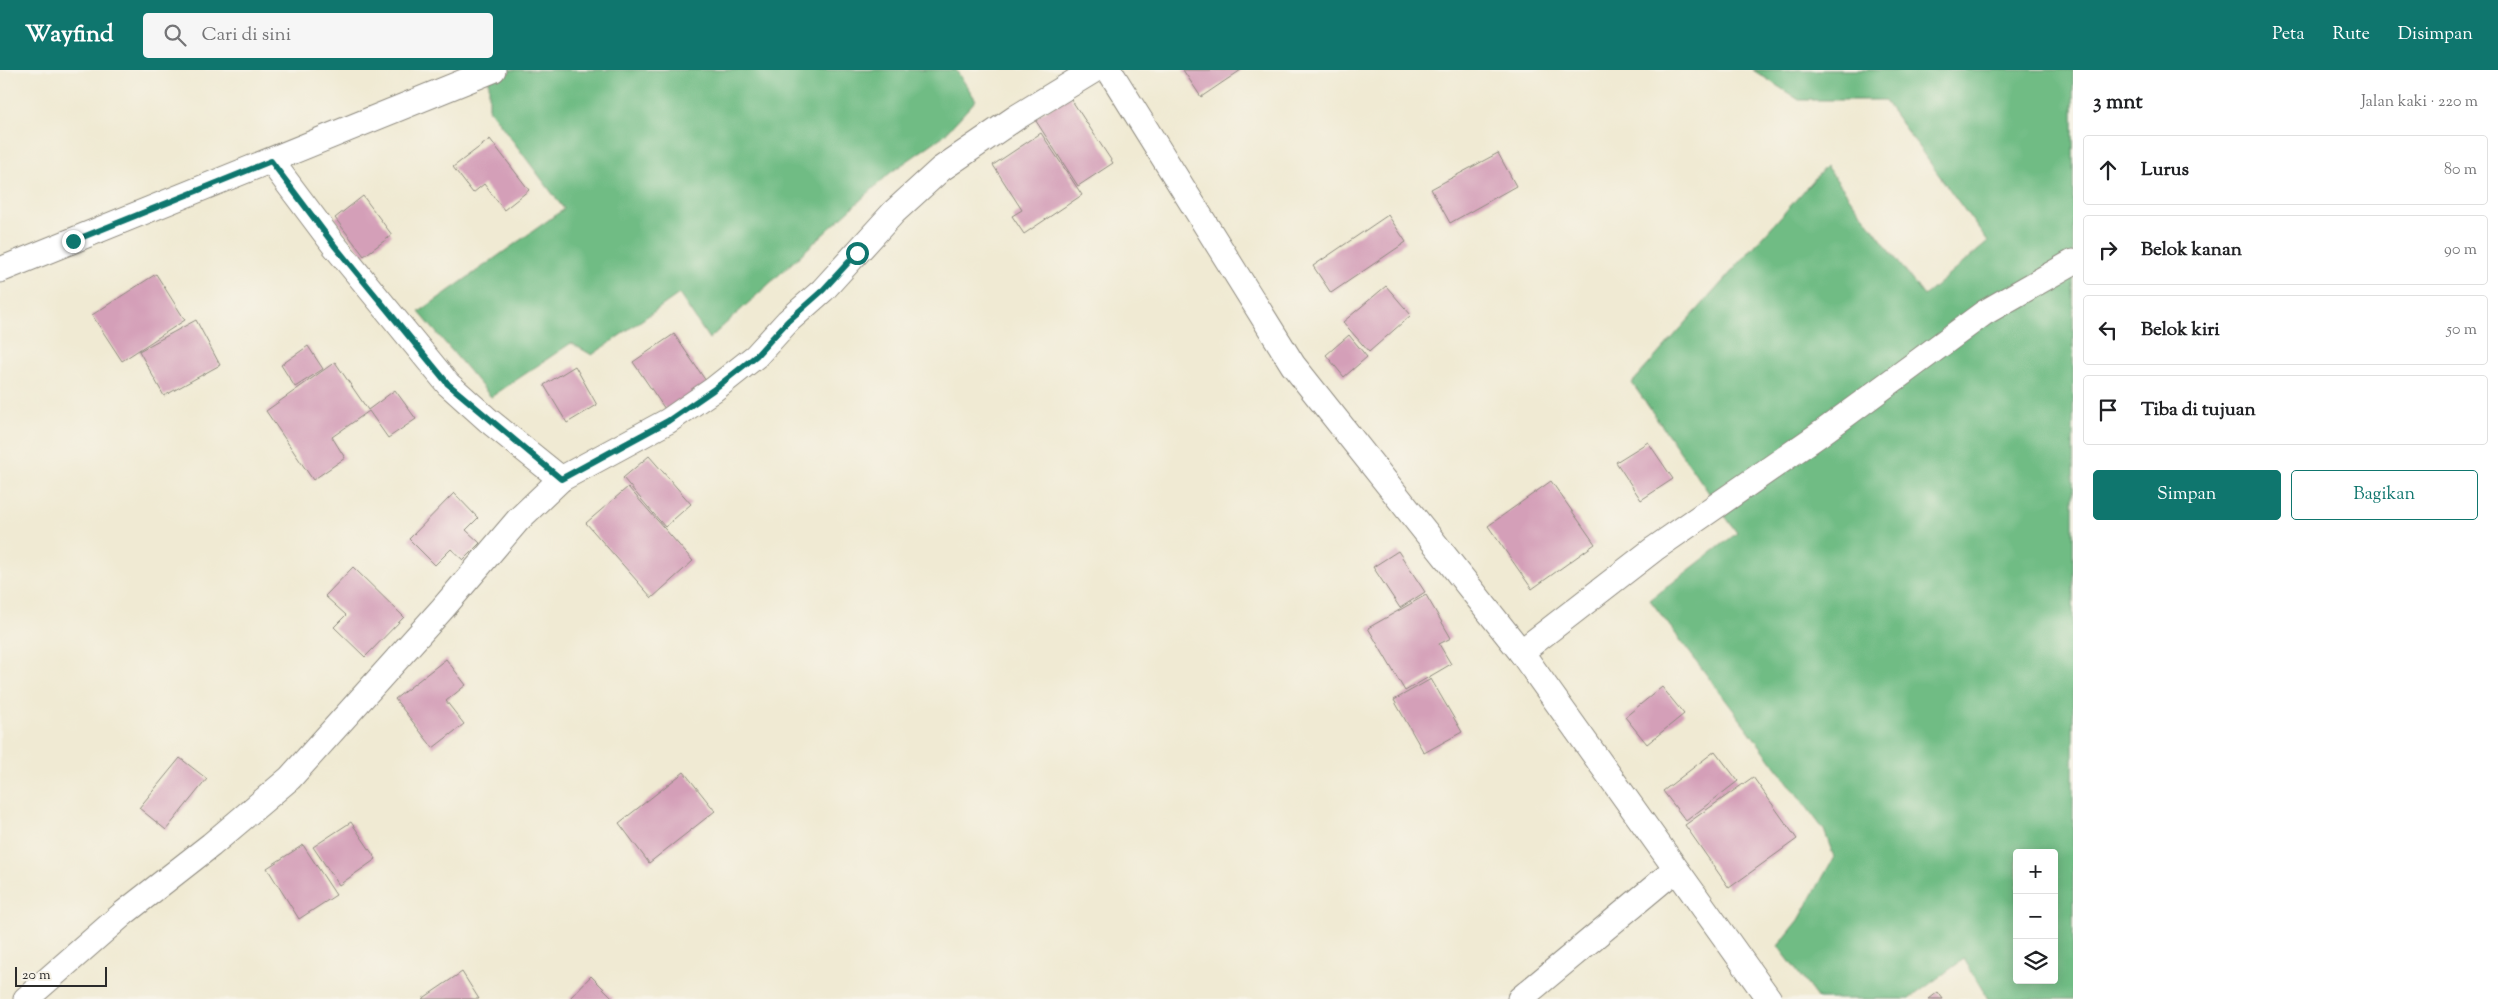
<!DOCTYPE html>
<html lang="id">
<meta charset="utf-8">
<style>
:root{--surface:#fff;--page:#f6f6f6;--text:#202124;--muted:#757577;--line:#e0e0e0;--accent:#0f766e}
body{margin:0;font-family:"Sorts Mill Goudy",serif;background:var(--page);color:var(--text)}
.controls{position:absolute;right:15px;bottom:15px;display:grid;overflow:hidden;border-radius:5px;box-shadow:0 2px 12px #0003}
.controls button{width:45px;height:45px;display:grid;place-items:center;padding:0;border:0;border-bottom:1px solid var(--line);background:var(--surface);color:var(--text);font:25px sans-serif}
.scale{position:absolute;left:15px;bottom:12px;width:92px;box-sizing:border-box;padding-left:5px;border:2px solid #2b2b2b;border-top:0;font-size:14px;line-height:18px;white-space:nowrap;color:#2b2b2b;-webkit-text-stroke:4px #f7f3e8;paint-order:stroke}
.stop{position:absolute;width:15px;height:15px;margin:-11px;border:4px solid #0f766e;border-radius:50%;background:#fff}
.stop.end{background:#0f766e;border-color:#fff;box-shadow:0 1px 5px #0008}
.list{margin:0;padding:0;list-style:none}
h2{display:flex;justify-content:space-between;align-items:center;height:65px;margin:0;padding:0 20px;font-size:21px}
h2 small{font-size:16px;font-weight:400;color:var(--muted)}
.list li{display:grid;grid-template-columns:32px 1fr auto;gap:15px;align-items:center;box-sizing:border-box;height:70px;margin:0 10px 10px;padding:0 10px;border:1px solid var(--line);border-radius:5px}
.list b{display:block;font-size:19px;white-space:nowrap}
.list em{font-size:16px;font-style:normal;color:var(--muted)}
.actions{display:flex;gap:10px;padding:15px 20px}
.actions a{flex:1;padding:11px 0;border:1px solid var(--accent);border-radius:5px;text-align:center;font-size:18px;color:var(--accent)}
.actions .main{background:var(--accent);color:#fff}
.icon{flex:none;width:28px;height:28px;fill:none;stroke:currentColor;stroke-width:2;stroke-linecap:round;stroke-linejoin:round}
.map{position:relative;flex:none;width:2073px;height:929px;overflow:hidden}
header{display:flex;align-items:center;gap:30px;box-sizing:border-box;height:70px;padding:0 25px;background:var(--accent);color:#fff}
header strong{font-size:24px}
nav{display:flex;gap:28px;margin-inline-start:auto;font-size:18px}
.search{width:350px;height:45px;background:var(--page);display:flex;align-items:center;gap:12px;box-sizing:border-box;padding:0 18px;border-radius:5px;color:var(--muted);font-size:19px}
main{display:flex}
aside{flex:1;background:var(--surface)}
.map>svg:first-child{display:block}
.forest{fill:#70bc84;stroke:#4e7458;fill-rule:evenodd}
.building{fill:#d49fb8}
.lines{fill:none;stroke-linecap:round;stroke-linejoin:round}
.street-casing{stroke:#8e8a7f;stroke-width:27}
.street{stroke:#fff;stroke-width:25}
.route{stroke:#0f766e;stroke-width:6}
</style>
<header>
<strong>Wayfind</strong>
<div class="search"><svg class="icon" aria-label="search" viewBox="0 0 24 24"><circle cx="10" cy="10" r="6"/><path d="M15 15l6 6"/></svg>Cari di sini</div>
<nav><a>Peta</a><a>Rute</a><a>Disimpan</a></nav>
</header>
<main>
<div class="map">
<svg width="2073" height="929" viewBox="0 0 2073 929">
<rect width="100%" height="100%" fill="#f7f3e8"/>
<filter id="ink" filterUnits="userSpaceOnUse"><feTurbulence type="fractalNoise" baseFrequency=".02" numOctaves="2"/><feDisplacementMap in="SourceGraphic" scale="10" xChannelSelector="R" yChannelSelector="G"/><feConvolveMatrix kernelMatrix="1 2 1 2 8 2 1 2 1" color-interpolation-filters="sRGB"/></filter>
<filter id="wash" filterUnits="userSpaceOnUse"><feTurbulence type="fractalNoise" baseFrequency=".0096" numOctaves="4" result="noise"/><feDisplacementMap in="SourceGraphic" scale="20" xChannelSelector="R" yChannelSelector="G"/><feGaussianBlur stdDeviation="1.12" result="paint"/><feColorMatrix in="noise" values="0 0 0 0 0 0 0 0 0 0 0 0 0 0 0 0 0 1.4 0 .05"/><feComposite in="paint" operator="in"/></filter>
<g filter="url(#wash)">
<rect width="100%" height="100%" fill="#f0ead3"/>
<g class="forest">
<polygon points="489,0 956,0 976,30 943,66 890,103 709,269 679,224 592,285 571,273 491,327 419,242 564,139 489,39"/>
<path d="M1753,0h320v929h-85l-24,-40 -55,40h-91l-40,-53 21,-26 35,-63 -10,-27 -174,-230 87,-67 -105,-150 194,-217 98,130 64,-54 -104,-142h-85zM2017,783h37v127h-37z"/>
</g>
<g id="blocks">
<g class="building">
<polygon points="1183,0 1241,0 1201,27"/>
<polygon points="1069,26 1113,93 1078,116 1034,48"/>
<polygon points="1041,63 1082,125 1024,164 1012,146 1022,140 993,95"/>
<polygon points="490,69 529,120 504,140 484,114 473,123 453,97"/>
<polygon points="1498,83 1516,116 1450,153 1431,119"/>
<polygon points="363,126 392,165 364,186 335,148"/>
<polygon points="1388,145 1406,172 1331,223 1313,196"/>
<polygon points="156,204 185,250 122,291 92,245"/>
<polygon points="1386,216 1411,245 1369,282 1343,252"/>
<polygon points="196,250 220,295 164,326 139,281"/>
<polygon points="674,264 708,314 667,342 633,292"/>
<polygon points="1349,265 1367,287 1344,307 1326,285"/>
<polygon points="308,276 323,299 295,317 281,295"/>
<polygon points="335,292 368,340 395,320 416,349 388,368 369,341 332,367 345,388 313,410 266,341"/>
<polygon points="575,296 597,335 567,353 544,315"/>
<polygon points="1648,372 1673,409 1641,430 1616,392"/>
<polygon points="649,386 691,434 665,457 623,408"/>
<polygon points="1551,411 1595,474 1532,519 1488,456"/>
<polygon points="628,417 693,491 652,528 586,453"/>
<polygon points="454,423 478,448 466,460 480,473 463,490 451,479 435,495 409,469"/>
<polygon points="1398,481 1425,522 1400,538 1373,497"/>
<polygon points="353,497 404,547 365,587 334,557 346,545 325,526"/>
<polygon points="1426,525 1451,568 1439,574 1451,594 1405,621 1368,558"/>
<polygon points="446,589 466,615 446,631 464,654 433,678 395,629"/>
<polygon points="1431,609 1462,662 1424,683 1394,630"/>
<polygon points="1662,617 1684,644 1647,674 1625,647"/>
<polygon points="1715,681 1738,711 1686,751 1663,721"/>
<polygon points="180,688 207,709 166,760 139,738"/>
<polygon points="684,702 715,741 649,793 619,753"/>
<polygon points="1753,707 1797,769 1729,818 1685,755"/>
<polygon points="351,752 376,789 339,815 313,777"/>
<polygon points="303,775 336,825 299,849 267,798"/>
<polygon points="462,902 479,929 422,929"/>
<polygon points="591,906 614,929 569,929"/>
<polygon points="1938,922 1943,929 1929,929"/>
</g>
</g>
</g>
<g filter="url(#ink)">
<use href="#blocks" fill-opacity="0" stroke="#8e8a7f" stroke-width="1"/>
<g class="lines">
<g class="street-casing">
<g id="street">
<polyline points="1109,0 1293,295 1521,582 1769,929"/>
<polyline points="271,91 334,175 448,314 488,350 561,409"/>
<polyline points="0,200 493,0"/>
<polyline points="1521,582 1654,479 1820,364 1984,243 2073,192"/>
<polyline points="26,929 124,843 211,775 290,708 443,538 518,450 561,409 668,351 713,320 756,286 788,251 823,220 894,142 941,99 1017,47 1094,0"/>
<polyline points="1520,929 1675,800"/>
</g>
</g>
<use href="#street" class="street"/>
</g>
</g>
<g class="lines" filter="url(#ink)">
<polyline class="route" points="73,171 271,91 334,175 448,314 561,409 668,351 713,320 756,286 788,251 823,220 857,183"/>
</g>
</svg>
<div class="controls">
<button>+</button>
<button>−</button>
<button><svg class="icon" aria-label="layers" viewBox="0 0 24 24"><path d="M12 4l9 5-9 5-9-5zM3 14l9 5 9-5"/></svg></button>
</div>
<div class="scale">20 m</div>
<div class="stop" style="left:857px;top:183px"></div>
<div class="stop end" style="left:73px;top:171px"></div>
</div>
<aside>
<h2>3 mnt<small>Jalan kaki · 220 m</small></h2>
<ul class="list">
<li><svg class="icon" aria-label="ahead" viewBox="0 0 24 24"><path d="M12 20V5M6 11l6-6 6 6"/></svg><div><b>Lurus</b></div><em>80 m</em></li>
<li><svg class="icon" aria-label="right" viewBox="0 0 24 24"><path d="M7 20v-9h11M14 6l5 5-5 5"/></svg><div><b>Belok kanan</b></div><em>90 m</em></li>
<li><svg class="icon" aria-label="left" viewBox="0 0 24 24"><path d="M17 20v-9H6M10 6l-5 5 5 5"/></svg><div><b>Belok kiri</b></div><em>50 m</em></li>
<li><svg class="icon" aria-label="arrive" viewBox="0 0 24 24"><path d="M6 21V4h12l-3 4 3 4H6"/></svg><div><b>Tiba di tujuan</b></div></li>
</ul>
<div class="actions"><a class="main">Simpan</a><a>Bagikan</a></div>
</aside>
</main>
